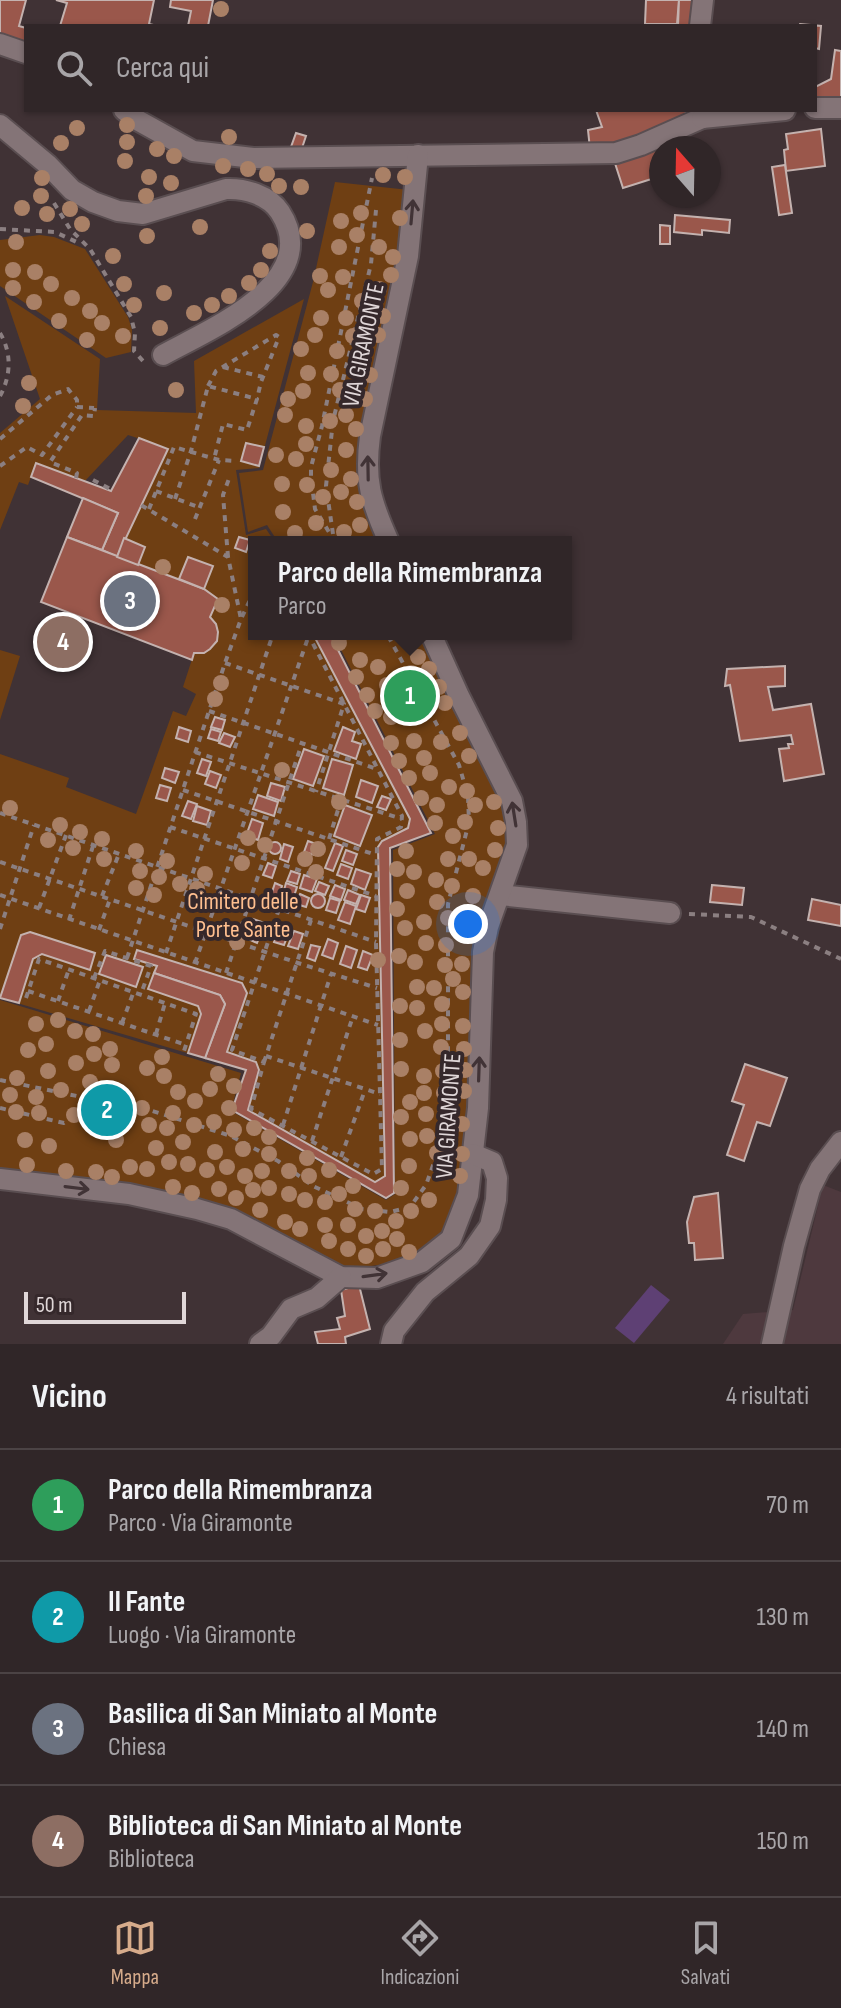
<!DOCTYPE html>
<html lang="it">
<meta charset="utf-8">
<style>
:root{--surface:#302628;--page:#382e30;--text:#f1f3f6;--muted:#a8a5a8;--line:#4b4345;--accent:#d6ab8b}
body{margin:0;font-family:"Sofia Sans Condensed",sans-serif;background:var(--page);color:var(--text)}
.compass{position:absolute;left:649px;top:136px;width:72px;height:72px;border-radius:50%;background:var(--surface);box-shadow:0 2px 6px #0004;rotate:340deg}
.scale{position:absolute;left:24px;bottom:20px;width:162px;box-sizing:border-box;padding-left:8px;border:4px solid #e0d7d8;border-top:0;font-size:22px;line-height:28px;white-space:nowrap;color:#e0d7d8;-webkit-text-stroke:6px #35282b;paint-order:stroke}
.you{position:absolute;left:468px;top:924px;width:28px;height:28px;margin:-20px;border:6px solid #fff;border-radius:50%;background:#1a73e8;box-shadow:0 0 0 12px #1a73e833}
.badge{display:grid;place-items:center;width:52px;height:52px;border-radius:50%;background:var(--accent);color:#fff;font-size:26px;font-weight:700}
.pin{position:absolute;translate:-50% -50%;border:4px solid #fff;box-shadow:0 2px 8px #0006}
.popup{position:absolute;left:248px;top:536px;width:324px;height:104px;box-sizing:border-box;display:grid;place-content:center;border-radius:0px;background:var(--surface);filter:drop-shadow(0 2px 6px #0005);font-size:26px;white-space:nowrap;color:var(--muted)}
.popup b{font-size:30px;color:var(--text)}
.popup::after{content:'';position:absolute;left:50%;top:100%;margin-left:-16px;border:16px solid transparent;border-top-color:var(--surface)}
.list{margin:0;padding:0;list-style:none}
h2{display:flex;justify-content:space-between;align-items:center;height:104px;margin:0;padding:0 32px;font-size:34px}
h2 small{font-size:26px;font-weight:400;color:var(--muted)}
.list li{display:grid;grid-template-columns:52px 1fr auto;gap:24px;align-items:center;box-sizing:border-box;height:112px;padding:0 32px;border-top:2px solid var(--line)}
.list b{display:block;font-size:30px;white-space:nowrap}
.list p{margin:0;font-size:26px;white-space:nowrap;color:var(--muted)}
.list em{font-size:26px;font-style:normal;color:var(--muted)}
.icon{flex:none;width:44px;height:44px;fill:none;stroke:currentColor;stroke-width:2;stroke-linecap:round;stroke-linejoin:round}
.map{position:relative;flex:none;width:841px;height:1344px;overflow:hidden}
.search{position:absolute;background:var(--surface);box-shadow:0 2px 6px #0004;left:24px;right:24px;top:24px;height:88px;display:flex;align-items:center;gap:20px;box-sizing:border-box;padding:0 28px;border-radius:0px;color:var(--muted);font-size:30px}
.sheet{height:552px;background:var(--surface)}
nav{display:flex;justify-content:space-around;align-items:center;box-sizing:border-box;height:112px;border-top:2px solid var(--line);background:var(--surface);font-size:22px;color:var(--muted)}
nav a{display:grid;justify-items:center;gap:4px}
nav .on{color:var(--accent)}
.map>svg:first-child{display:block}
.built{fill:#4e393e}
.green{fill:#6f3f13}
.water{fill:#5e4074}
.building{fill:#9a574b;stroke:#c4b2af;stroke-width:2}
.lines{fill:none;stroke-linecap:round;stroke-linejoin:round}
.minor-casing{stroke:#5a4e51;stroke-width:24}
.path{stroke:#8b7f81;stroke-width:4;stroke-dasharray:6 6;stroke-linecap:butt}
.minor{stroke:#847477;stroke-width:20}
.tree{fill:#a98066}
.oneway{stroke:#413336}
.labels{text-anchor:middle;stroke-width:8;stroke-linejoin:round;paint-order:stroke}
.street-label{font-size:24px;fill:#e0d7d8;stroke:#35282b}
.park-label{font-size:24px;fill:#ffbf8f;stroke:#35282b}
</style>
<div class="map">
<svg width="841" height="1344" viewBox="0 0 841 1344">
<rect width="100%" height="100%" fill="#403235"/>
<polygon class="built" points="823,1185 841,1192 841,1344 723,1344 743,1314 793,1310"/>
<g class="green">
<path d="M335,182l74,8 -8,62 -40,189c-5,40 0,65 18,101h-101l-11,-17 -19,7 -9,-59 24,-3 50,-188z"/>
<polygon points="40,235 54,237 85,249 128,317 132,330 131,352 106,358 0,286 0,240"/>
<path d="M5,296l95,63 -3,51 99,3 -2,-52 110,-62 -45,169 -23,2 10,65 20,-6 9,13h-21v92h76l101,199 -41,16 4,344 -8,5 -154,-88 13,-40 -245,-72v-244l69,24 -3,9 70,27 37,-103 13,5 10,-22 -13,-7 11,-34c23,-1 32,-18 16,-36l8,-18 -14,-10 8,-23 -24,-9 -9,22 -41,-14 7,-17 -21,-10 44,-90 -40,-13 -43,46 -49,-18 -8,22 -9,-3 -19,48v-97l40,-34z"/>
<polygon points="333,634 424,634 502,794 510,845 483,914 466,1176 454,1224 433,1246 413,1255 385,1264 350,1269 219,1210 0,1171 0,1000 241,1073 231,1111 386,1200 395,1194 393,850 435,834"/>
<polygon points="0,650 20,656 0,720"/>
</g>
<polygon class="water" points="651,1285 670,1300 634,1343 615,1328"/>
<g class="building">
<polygon points="0,0 26,0 19,26 26,28 26,45 0,39"/>
<polygon points="56,0 154,0 149,24 158,26 60,26 67,3"/>
<polygon points="171,0 213,0 208,26 188,26 191,11 170,7"/>
<polygon points="646,0 679,0 677,24 645,24"/>
<polygon points="679,0 700,0 696,26 678,26"/>
<polygon points="800,24 821,26 819,49 815,48 815,26 799,26"/>
<polygon points="835,50 841,51 841,101 815,101 815,87 831,79"/>
<polygon points="596,110 685,110 687,116 641,139 590,149 588,130 602,127"/>
<polygon points="821,129 825,166 786,171 784,150 788,149 786,134"/>
<polygon points="683,130 686,148 661,148 661,176 623,188 613,157"/>
<polygon points="296,133 306,136 301,151 291,147"/>
<polygon points="785,165 792,213 779,215 772,167"/>
<polygon points="675,215 730,220 729,233 702,230 702,235 674,232"/>
<polygon points="660,225 670,226 670,244 660,244"/>
<polygon points="139,438 168,449 117,557 102,550 118,513 31,477 36,463 111,491"/>
<polygon points="246,443 264,447 259,466 241,461"/>
<polygon points="83,498 118,513 102,550 67,537"/>
<polygon points="67,537 204,589 218,599 210,617 216,624 218,632 217,641 210,649 204,653 194,653 192,660 41,602"/>
<polygon points="239,537 250,540 246,552 235,548"/>
<polygon points="124,538 145,547 138,565 117,557"/>
<polygon points="188,557 213,566 204,589 179,579"/>
<polygon points="313,634 330,634 431,833 390,848 394,1193 386,1198 232,1110 246,1070 205,1058 225,1004 220,995 154,973 157,966 134,959 137,950 242,983 247,993 227,1052 256,1062 259,1070 248,1110 375,1182 385,1176 378,847 382,841 408,828 410,819"/>
<polygon points="785,666 785,686 768,687 773,710 811,704 824,774 784,781 779,749 789,748 788,744 793,744 791,735 740,741 730,685 725,686 727,669"/>
<polygon points="215,717 225,720 222,730 211,727"/>
<polygon points="179,727 191,731 188,742 176,738"/>
<polygon points="343,727 355,732 352,741 361,744 356,759 334,751"/>
<polygon points="211,729 221,732 218,741 208,738"/>
<polygon points="224,733 235,737 230,747 219,743"/>
<polygon points="304,749 324,756 313,786 293,779"/>
<polygon points="202,759 211,762 206,776 197,773"/>
<polygon points="332,759 353,765 344,795 323,788"/>
<polygon points="165,768 179,772 175,783 162,778"/>
<polygon points="210,771 221,775 216,788 205,784"/>
<polygon points="361,780 378,786 372,803 356,797"/>
<polygon points="271,783 285,787 281,801 267,796"/>
<polygon points="160,785 171,788 167,801 156,798"/>
<polygon points="258,795 278,802 274,816 253,809"/>
<polygon points="382,796 391,799 386,810 377,807"/>
<polygon points="188,801 197,804 191,819 182,816"/>
<polygon points="345,805 372,815 360,846 334,836"/>
<polygon points="197,806 211,811 207,825 193,821"/>
<polygon points="252,819 263,823 258,840 246,836"/>
<polygon points="308,841 319,845 315,855 304,852"/>
<circle cx="275" cy="848" r="6"/>
<polygon points="335,843 343,846 333,871 325,868"/>
<polygon points="284,844 293,847 288,862 280,859"/>
<polygon points="346,850 357,854 353,865 342,861"/>
<polygon points="268,863 276,866 272,878 263,875"/>
<polygon points="341,864 352,868 348,879 337,875"/>
<polygon points="356,869 371,874 365,890 351,884"/>
<polygon points="291,871 300,874 297,884 287,881"/>
<polygon points="304,875 317,879 312,892 300,888"/>
<polygon points="319,882 329,886 325,895 315,891"/>
<polygon points="275,883 282,886 277,901 270,898"/>
<polygon points="286,883 297,887 291,905 281,901"/>
<polygon points="335,885 345,889 341,900 330,896"/>
<polygon points="712,885 744,888 742,905 710,902"/>
<polygon points="348,890 360,895 356,904 344,900"/>
<polygon points="300,894 309,898 306,907 296,904"/>
<circle cx="318" cy="901" r="7"/>
<polygon points="361,895 370,898 365,912 356,909"/>
<polygon points="330,898 340,901 336,913 326,910"/>
<polygon points="812,899 841,905 841,926 808,920"/>
<polygon points="345,902 356,906 350,924 338,920"/>
<polygon points="253,919 265,923 257,943 246,938"/>
<polygon points="279,926 290,929 284,945 274,942"/>
<polygon points="294,931 303,934 298,949 288,946"/>
<polygon points="30,932 95,953 90,970 42,954 33,959 19,1003 0,998 21,935"/>
<polygon points="328,939 338,943 333,959 322,955"/>
<polygon points="311,945 320,947 315,961 307,958"/>
<polygon points="346,946 357,950 351,968 340,964"/>
<polygon points="363,951 373,955 367,970 358,967"/>
<polygon points="106,955 143,967 136,987 99,974"/>
<polygon points="154,973 220,995 225,1004 205,1058 188,1053 201,1014 198,1006 148,989"/>
<polygon points="745,1064 787,1078 770,1126 757,1122 744,1161 727,1155 744,1105 732,1101"/>
<polygon points="718,1193 723,1258 695,1260 694,1243 689,1243 687,1222 694,1197"/>
<polygon points="359,1285 370,1329 345,1337 346,1344 318,1344 315,1332 340,1329 337,1318 345,1316 341,1290"/>
</g>
<g class="lines">
<g class="minor-casing">
<g id="minor">
<polyline points="700,26 703,0"/>
<polyline points="0,44 26,53"/>
<polyline points="815,108 841,108"/>
<polyline points="124,110 139,121 193,151 253,158 616,153 641,145 702,118 702,110"/>
<polyline points="702,118 785,110"/>
<path d="M0,125l48,40 24,25 21,12 25,9 25,3 83,-25c19,-1 43,6 54,23 45,70 -72,118 -117,143"/>
<path d="M389,542c-18,-40 -25,-61 -19,-106l38,-180 10,-101"/>
<polyline points="500,895 670,913"/>
<polyline points="0,1179 129,1194 197,1209 231,1219 341,1277 377,1278 422,1262 451,1239 468,1195 478,1108 483,952 488,927 517,845 516,822 512,801 459,696 431,634"/>
<polyline points="260,1344 271,1336 291,1309 317,1298 341,1277"/>
<polyline points="391,1344 394,1331 425,1292 469,1256 490,1226 496,1200 497,1178 492,1162 473,1154"/>
<polyline points="772,1344 794,1246 810,1189 820,1169 841,1142"/>
</g>
</g>
<g class="path">
<polyline points="54,203 70,229 90,249 131,317 135,333 134,351 143,361"/>
<polyline points="0,229 55,232 81,244"/>
<path d="M0,333c12,20 11,43 0,63"/>
<polyline points="223,367 263,377"/>
<polyline points="208,386 216,371 276,335 279,337 261,382 257,399"/>
<polyline points="77,407 94,408"/>
<polyline points="0,439 52,395 68,389 77,400 77,407"/>
<polyline points="0,466 27,447 42,455 77,407"/>
<polyline points="76,478 77,473 50,462 82,415 94,416 95,408"/>
<polyline points="93,480 112,490"/>
<polyline points="156,491 198,507"/>
<polyline points="175,499 191,451 208,386 257,399 247,430 223,424 214,459"/>
<polyline points="149,509 174,447 219,460 237,461"/>
<polyline points="195,519 219,460"/>
<polyline points="333,534 326,486 333,421 371,264 376,210"/>
<polyline points="335,542 315,509 311,477 311,467 322,426 372,178"/>
<polyline points="228,557 223,495 230,476"/>
<polyline points="242,617 249,602 254,604"/>
<polyline points="225,663 344,704 316,792"/>
<polyline points="209,711 377,769"/>
<polyline points="195,752 402,819"/>
<polyline points="183,790 376,855"/>
<polyline points="0,813 376,942"/>
<polyline points="170,827 376,896"/>
<polyline points="329,839 341,800"/>
<polyline points="0,862 298,963 377,988"/>
<polyline points="0,895 378,1025"/>
<polyline points="102,896 119,854"/>
<polyline points="39,908 66,835"/>
<polyline points="279,909 232,1050 264,1062 251,1109 373,1174 382,1169 376,942 377,839 401,827 402,816 308,634"/>
<polyline points="689,914 751,917 841,959"/>
<polyline points="69,920 93,846"/>
<polyline points="0,929 34,825"/>
<polyline points="99,930 110,899"/>
<polyline points="166,953 273,634"/>
<polyline points="127,958 225,663 241,619 228,557 141,505"/>
<polyline points="195,963 309,635"/>
<polyline points="226,973 302,743"/>
<polyline points="94,978 105,951 151,966 141,994"/>
<polyline points="28,991 186,1045"/>
<polyline points="26,998 39,959 196,1014 184,1051"/>
<polyline points="58,1001 69,969"/>
<polyline points="89,1011 100,980"/>
<polyline points="122,1023 134,991"/>
<polyline points="156,1034 165,1003"/>
<polyline points="266,1056 380,1094"/>
<polyline points="264,1062 311,920"/>
<polyline points="0,1080 96,1100 140,1107 231,1136 278,1161 313,1186 362,1209 390,1212 410,1207 426,1185 436,1157 444,1121 448,1050 448,904 469,822 468,796 459,765 387,634"/>
<polyline points="0,1108 64,1123 96,1100"/>
<polyline points="283,1125 331,974"/>
<polyline points="312,1141 353,1016"/>
<polyline points="341,1157 365,1090"/>
</g>
<use href="#minor" class="minor"/>
</g>
<g class="tree">
<circle cx="221" cy="9" r="8"/>
<circle cx="127" cy="125" r="8"/>
<circle cx="77" cy="128" r="8"/>
<circle cx="229" cy="137" r="8"/>
<circle cx="127" cy="142" r="8"/>
<circle cx="61" cy="143" r="8"/>
<circle cx="157" cy="149" r="8"/>
<circle cx="174" cy="156" r="8"/>
<circle cx="125" cy="161" r="8"/>
<circle cx="223" cy="166" r="8"/>
<circle cx="248" cy="169" r="8"/>
<circle cx="267" cy="174" r="8"/>
<circle cx="383" cy="175" r="8"/>
<circle cx="149" cy="177" r="8"/>
<circle cx="405" cy="177" r="8"/>
<circle cx="42" cy="178" r="8"/>
<circle cx="171" cy="183" r="8"/>
<circle cx="279" cy="186" r="8"/>
<circle cx="301" cy="187" r="8"/>
<circle cx="41" cy="196" r="8"/>
<circle cx="146" cy="196" r="8"/>
<circle cx="22" cy="208" r="8"/>
<circle cx="70" cy="209" r="8"/>
<circle cx="361" cy="213" r="8"/>
<circle cx="47" cy="214" r="8"/>
<circle cx="400" cy="218" r="8"/>
<circle cx="341" cy="221" r="8"/>
<circle cx="82" cy="224" r="8"/>
<circle cx="200" cy="227" r="8"/>
<circle cx="307" cy="231" r="8"/>
<circle cx="357" cy="235" r="8"/>
<circle cx="147" cy="236" r="8"/>
<circle cx="16" cy="242" r="8"/>
<circle cx="339" cy="247" r="8"/>
<circle cx="379" cy="247" r="8"/>
<circle cx="270" cy="251" r="8"/>
<circle cx="113" cy="256" r="8"/>
<circle cx="393" cy="257" r="8"/>
<circle cx="13" cy="270" r="8"/>
<circle cx="261" cy="270" r="8"/>
<circle cx="35" cy="272" r="8"/>
<circle cx="391" cy="275" r="8"/>
<circle cx="320" cy="276" r="8"/>
<circle cx="343" cy="277" r="8"/>
<circle cx="249" cy="283" r="8"/>
<circle cx="51" cy="284" r="8"/>
<circle cx="124" cy="284" r="8"/>
<circle cx="13" cy="288" r="8"/>
<circle cx="379" cy="289" r="8"/>
<circle cx="328" cy="290" r="8"/>
<circle cx="164" cy="293" r="8"/>
<circle cx="229" cy="296" r="8"/>
<circle cx="72" cy="298" r="8"/>
<circle cx="362" cy="301" r="8"/>
<circle cx="34" cy="302" r="8"/>
<circle cx="134" cy="305" r="8"/>
<circle cx="212" cy="305" r="8"/>
<circle cx="90" cy="311" r="8"/>
<circle cx="194" cy="313" r="8"/>
<circle cx="383" cy="316" r="8"/>
<circle cx="321" cy="318" r="8"/>
<circle cx="346" cy="318" r="8"/>
<circle cx="59" cy="321" r="8"/>
<circle cx="102" cy="323" r="8"/>
<circle cx="160" cy="328" r="8"/>
<circle cx="315" cy="335" r="8"/>
<circle cx="378" cy="335" r="8"/>
<circle cx="123" cy="336" r="8"/>
<circle cx="353" cy="336" r="8"/>
<circle cx="87" cy="340" r="8"/>
<circle cx="301" cy="349" r="8"/>
<circle cx="337" cy="351" r="8"/>
<circle cx="361" cy="360" r="8"/>
<circle cx="308" cy="373" r="8"/>
<circle cx="331" cy="374" r="8"/>
<circle cx="370" cy="375" r="8"/>
<circle cx="29" cy="383" r="8"/>
<circle cx="176" cy="390" r="8"/>
<circle cx="340" cy="390" r="8"/>
<circle cx="303" cy="391" r="8"/>
<circle cx="288" cy="399" r="8"/>
<circle cx="365" cy="399" r="8"/>
<circle cx="23" cy="406" r="8"/>
<circle cx="285" cy="415" r="8"/>
<circle cx="346" cy="415" r="8"/>
<circle cx="330" cy="421" r="8"/>
<circle cx="306" cy="426" r="8"/>
<circle cx="356" cy="429" r="8"/>
<circle cx="306" cy="444" r="8"/>
<circle cx="346" cy="450" r="8"/>
<circle cx="276" cy="455" r="8"/>
<circle cx="296" cy="459" r="8"/>
<circle cx="331" cy="470" r="8"/>
<circle cx="351" cy="479" r="8"/>
<circle cx="282" cy="484" r="8"/>
<circle cx="307" cy="485" r="8"/>
<circle cx="341" cy="492" r="8"/>
<circle cx="323" cy="497" r="8"/>
<circle cx="357" cy="502" r="8"/>
<circle cx="283" cy="512" r="8"/>
<circle cx="316" cy="523" r="8"/>
<circle cx="360" cy="525" r="8"/>
<circle cx="344" cy="532" r="8"/>
<circle cx="295" cy="533" r="8"/>
<circle cx="163" cy="567" r="8"/>
<circle cx="222" cy="605" r="8"/>
<circle cx="339" cy="643" r="8"/>
<circle cx="418" cy="657" r="8"/>
<circle cx="360" cy="660" r="8"/>
<circle cx="378" cy="667" r="8"/>
<circle cx="429" cy="669" r="8"/>
<circle cx="411" cy="673" r="8"/>
<circle cx="356" cy="677" r="8"/>
<circle cx="221" cy="683" r="8"/>
<circle cx="387" cy="685" r="8"/>
<circle cx="439" cy="687" r="8"/>
<circle cx="367" cy="695" r="8"/>
<circle cx="215" cy="699" r="8"/>
<circle cx="394" cy="700" r="8"/>
<circle cx="424" cy="702" r="8"/>
<circle cx="445" cy="703" r="8"/>
<circle cx="375" cy="711" r="8"/>
<circle cx="391" cy="717" r="8"/>
<circle cx="413" cy="717" r="8"/>
<circle cx="460" cy="733" r="8"/>
<circle cx="414" cy="741" r="8"/>
<circle cx="441" cy="742" r="8"/>
<circle cx="391" cy="743" r="8"/>
<circle cx="469" cy="756" r="8"/>
<circle cx="424" cy="758" r="8"/>
<circle cx="399" cy="761" r="8"/>
<circle cx="282" cy="770" r="8"/>
<circle cx="430" cy="773" r="8"/>
<circle cx="409" cy="778" r="8"/>
<circle cx="449" cy="787" r="8"/>
<circle cx="467" cy="791" r="8"/>
<circle cx="421" cy="798" r="8"/>
<circle cx="339" cy="802" r="8"/>
<circle cx="494" cy="802" r="8"/>
<circle cx="437" cy="805" r="8"/>
<circle cx="475" cy="805" r="8"/>
<circle cx="10" cy="808" r="8"/>
<circle cx="465" cy="822" r="8"/>
<circle cx="435" cy="823" r="8"/>
<circle cx="60" cy="825" r="8"/>
<circle cx="498" cy="828" r="8"/>
<circle cx="80" cy="832" r="8"/>
<circle cx="453" cy="836" r="8"/>
<circle cx="248" cy="838" r="8"/>
<circle cx="102" cy="839" r="8"/>
<circle cx="48" cy="840" r="8"/>
<circle cx="265" cy="845" r="8"/>
<circle cx="73" cy="848" r="8"/>
<circle cx="318" cy="849" r="8"/>
<circle cx="495" cy="850" r="8"/>
<circle cx="136" cy="851" r="8"/>
<circle cx="406" cy="851" r="8"/>
<circle cx="104" cy="859" r="8"/>
<circle cx="305" cy="859" r="8"/>
<circle cx="448" cy="859" r="8"/>
<circle cx="469" cy="859" r="8"/>
<circle cx="167" cy="861" r="8"/>
<circle cx="242" cy="863" r="8"/>
<circle cx="483" cy="868" r="8"/>
<circle cx="397" cy="869" r="8"/>
<circle cx="140" cy="871" r="8"/>
<circle cx="316" cy="872" r="8"/>
<circle cx="414" cy="872" r="8"/>
<circle cx="205" cy="874" r="8"/>
<circle cx="159" cy="877" r="8"/>
<circle cx="436" cy="880" r="8"/>
<circle cx="180" cy="884" r="8"/>
<circle cx="452" cy="886" r="8"/>
<circle cx="136" cy="888" r="8"/>
<circle cx="197" cy="889" r="8"/>
<circle cx="407" cy="891" r="8"/>
<circle cx="154" cy="895" r="8"/>
<circle cx="473" cy="896" r="8"/>
<circle cx="437" cy="902" r="8"/>
<circle cx="397" cy="909" r="8"/>
<circle cx="465" cy="913" r="8"/>
<circle cx="448" cy="918" r="8"/>
<circle cx="424" cy="922" r="8"/>
<circle cx="405" cy="928" r="8"/>
<circle cx="463" cy="933" r="8"/>
<circle cx="237" cy="942" r="8"/>
<circle cx="426" cy="943" r="8"/>
<circle cx="446" cy="945" r="8"/>
<circle cx="399" cy="956" r="8"/>
<circle cx="378" cy="960" r="8"/>
<circle cx="415" cy="962" r="8"/>
<circle cx="462" cy="964" r="8"/>
<circle cx="445" cy="965" r="8"/>
<circle cx="453" cy="979" r="8"/>
<circle cx="417" cy="987" r="8"/>
<circle cx="434" cy="988" r="8"/>
<circle cx="463" cy="992" r="8"/>
<circle cx="442" cy="1004" r="8"/>
<circle cx="400" cy="1006" r="8"/>
<circle cx="417" cy="1008" r="8"/>
<circle cx="58" cy="1020" r="8"/>
<circle cx="36" cy="1024" r="8"/>
<circle cx="442" cy="1024" r="8"/>
<circle cx="463" cy="1026" r="8"/>
<circle cx="75" cy="1031" r="8"/>
<circle cx="425" cy="1031" r="8"/>
<circle cx="93" cy="1034" r="8"/>
<circle cx="400" cy="1040" r="8"/>
<circle cx="46" cy="1044" r="8"/>
<circle cx="441" cy="1047" r="8"/>
<circle cx="110" cy="1049" r="8"/>
<circle cx="464" cy="1049" r="8"/>
<circle cx="28" cy="1050" r="8"/>
<circle cx="94" cy="1054" r="8"/>
<circle cx="162" cy="1057" r="8"/>
<circle cx="76" cy="1063" r="8"/>
<circle cx="112" cy="1065" r="8"/>
<circle cx="147" cy="1068" r="8"/>
<circle cx="401" cy="1069" r="8"/>
<circle cx="465" cy="1070" r="8"/>
<circle cx="48" cy="1071" r="8"/>
<circle cx="443" cy="1071" r="8"/>
<circle cx="218" cy="1074" r="8"/>
<circle cx="164" cy="1076" r="8"/>
<circle cx="424" cy="1076" r="8"/>
<circle cx="17" cy="1078" r="8"/>
<circle cx="90" cy="1082" r="8"/>
<circle cx="234" cy="1086" r="8"/>
<circle cx="210" cy="1089" r="8"/>
<circle cx="61" cy="1090" r="8"/>
<circle cx="464" cy="1091" r="8"/>
<circle cx="178" cy="1092" r="8"/>
<circle cx="424" cy="1093" r="8"/>
<circle cx="444" cy="1093" r="8"/>
<circle cx="10" cy="1095" r="8"/>
<circle cx="36" cy="1097" r="8"/>
<circle cx="195" cy="1101" r="8"/>
<circle cx="410" cy="1102" r="8"/>
<circle cx="142" cy="1108" r="8"/>
<circle cx="229" cy="1108" r="8"/>
<circle cx="16" cy="1112" r="8"/>
<circle cx="39" cy="1113" r="8"/>
<circle cx="173" cy="1113" r="8"/>
<circle cx="426" cy="1114" r="8"/>
<circle cx="74" cy="1115" r="8"/>
<circle cx="445" cy="1115" r="8"/>
<circle cx="401" cy="1117" r="8"/>
<circle cx="214" cy="1122" r="8"/>
<circle cx="123" cy="1124" r="8"/>
<circle cx="462" cy="1124" r="8"/>
<circle cx="149" cy="1125" r="8"/>
<circle cx="194" cy="1125" r="8"/>
<circle cx="97" cy="1126" r="8"/>
<circle cx="167" cy="1128" r="8"/>
<circle cx="254" cy="1128" r="8"/>
<circle cx="234" cy="1130" r="8"/>
<circle cx="427" cy="1136" r="8"/>
<circle cx="269" cy="1137" r="8"/>
<circle cx="410" cy="1139" r="8"/>
<circle cx="447" cy="1139" r="8"/>
<circle cx="25" cy="1140" r="8"/>
<circle cx="116" cy="1140" r="8"/>
<circle cx="183" cy="1142" r="8"/>
<circle cx="49" cy="1146" r="8"/>
<circle cx="156" cy="1148" r="8"/>
<circle cx="243" cy="1149" r="8"/>
<circle cx="215" cy="1152" r="8"/>
<circle cx="437" cy="1153" r="8"/>
<circle cx="269" cy="1154" r="8"/>
<circle cx="462" cy="1154" r="8"/>
<circle cx="307" cy="1158" r="8"/>
<circle cx="169" cy="1162" r="8"/>
<circle cx="188" cy="1164" r="8"/>
<circle cx="27" cy="1165" r="8"/>
<circle cx="409" cy="1166" r="8"/>
<circle cx="130" cy="1167" r="8"/>
<circle cx="227" cy="1167" r="8"/>
<circle cx="147" cy="1169" r="8"/>
<circle cx="207" cy="1170" r="8"/>
<circle cx="329" cy="1170" r="8"/>
<circle cx="66" cy="1171" r="8"/>
<circle cx="262" cy="1171" r="8"/>
<circle cx="289" cy="1171" r="8"/>
<circle cx="96" cy="1172" r="8"/>
<circle cx="245" cy="1176" r="8"/>
<circle cx="309" cy="1176" r="8"/>
<circle cx="460" cy="1176" r="8"/>
<circle cx="112" cy="1177" r="8"/>
<circle cx="353" cy="1186" r="8"/>
<circle cx="173" cy="1187" r="8"/>
<circle cx="269" cy="1188" r="8"/>
<circle cx="401" cy="1188" r="8"/>
<circle cx="219" cy="1189" r="8"/>
<circle cx="253" cy="1190" r="8"/>
<circle cx="192" cy="1193" r="8"/>
<circle cx="289" cy="1194" r="8"/>
<circle cx="339" cy="1194" r="8"/>
<circle cx="236" cy="1198" r="8"/>
<circle cx="305" cy="1200" r="8"/>
<circle cx="429" cy="1200" r="8"/>
<circle cx="325" cy="1202" r="8"/>
<circle cx="355" cy="1209" r="8"/>
<circle cx="260" cy="1210" r="8"/>
<circle cx="375" cy="1211" r="8"/>
<circle cx="411" cy="1211" r="8"/>
<circle cx="396" cy="1221" r="8"/>
<circle cx="285" cy="1222" r="8"/>
<circle cx="325" cy="1225" r="8"/>
<circle cx="348" cy="1225" r="8"/>
<circle cx="300" cy="1229" r="8"/>
<circle cx="382" cy="1231" r="8"/>
<circle cx="366" cy="1236" r="8"/>
<circle cx="397" cy="1239" r="8"/>
<circle cx="329" cy="1241" r="8"/>
<circle cx="348" cy="1249" r="8"/>
<circle cx="383" cy="1249" r="8"/>
<circle cx="409" cy="1252" r="8"/>
<circle cx="366" cy="1256" r="8"/>
</g>
<defs><path id="oneway-shaft" d="M-6 0H5M1.5-3L5.5 0L1.5 3" fill="none" stroke-width="1.6" stroke-linecap="round" stroke-linejoin="round" transform="scale(2)"/></defs>
<g class="oneway">
<use href="#oneway-shaft" transform="translate(412 212) rotate(-85)"/>
<use href="#oneway-shaft" transform="translate(368 468) rotate(-91)"/>
<use href="#oneway-shaft" transform="translate(514 814) rotate(-99)"/>
<use href="#oneway-shaft" transform="translate(479 1069) rotate(-88)"/>
<use href="#oneway-shaft" transform="translate(77 1188) rotate(7)"/>
<use href="#oneway-shaft" transform="translate(375 1275) rotate(-8)"/>
</g>
<g class="labels">
<g class="street-label">
<text transform="translate(363 345) rotate(-78)" y="8">VIA GIRAMONTE</text>
<text transform="translate(448 1116) rotate(-86)" y="8">VIA GIRAMONTE</text>
</g>
<g class="park-label">
<text x="243" y="909">Cimitero delle<tspan x="243" dy="28">Porte Sante</tspan></text>
</g>
</g>
</svg>
<svg class="compass" viewBox="-18 -18 36 36"><path d="M0-13l5 13h-10z" fill="#e53935"/><path d="M0 13l5-13h-10z" fill="#a8a5a8"/></svg>
<div class="scale">50 m</div>
<div class="you"></div>
<div class="pin badge" style="left:410px;top:696px;background:#2e9e5b">1</div>
<div class="popup"><b>Parco della Rimembranza</b>Parco</div>
<div class="pin badge" style="left:107px;top:1110px;background:#0f9aa8">2</div>
<div class="pin badge" style="left:130px;top:601px;background:#6b7280">3</div>
<div class="pin badge" style="left:63px;top:642px;background:#8d6e63">4</div>
<div class="search"><svg class="icon" aria-label="search" viewBox="0 0 24 24"><circle cx="10" cy="10" r="6"/><path d="M15 15l6 6"/></svg>Cerca qui</div>
</div>
<section class="sheet">
<h2>Vicino<small>4 risultati</small></h2>
<ul class="list">
<li><span class="badge" style="background:#2e9e5b">1</span><div><b>Parco della Rimembranza</b><p>Parco · Via Giramonte</p></div><em>70 m</em></li>
<li><span class="badge" style="background:#0f9aa8">2</span><div><b>Il Fante</b><p>Luogo · Via Giramonte</p></div><em>130 m</em></li>
<li><span class="badge" style="background:#6b7280">3</span><div><b>Basilica di San Miniato al Monte</b><p>Chiesa</p></div><em>140 m</em></li>
<li><span class="badge" style="background:#8d6e63">4</span><div><b>Biblioteca di San Miniato al Monte</b><p>Biblioteca</p></div><em>150 m</em></li>
</ul>
</section>
<nav>
<a class="on"><svg class="icon" aria-label="map" viewBox="0 0 24 24"><path d="M3 6l6-2 6 2 6-2v14l-6 2-6-2-6 2zM9 4v14M15 6v14"/></svg>Mappa</a>
<a><svg class="icon" aria-label="directions" viewBox="0 0 24 24"><path d="M12 3l9 9-9 9-9-9zM9 14v-3h6M13 9l2 2-2 2"/></svg>Indicazioni</a>
<a><svg class="icon" aria-label="saved" viewBox="0 0 24 24"><path d="M7 4h10v16l-5-4-5 4z"/></svg>Salvati</a>
</nav>
